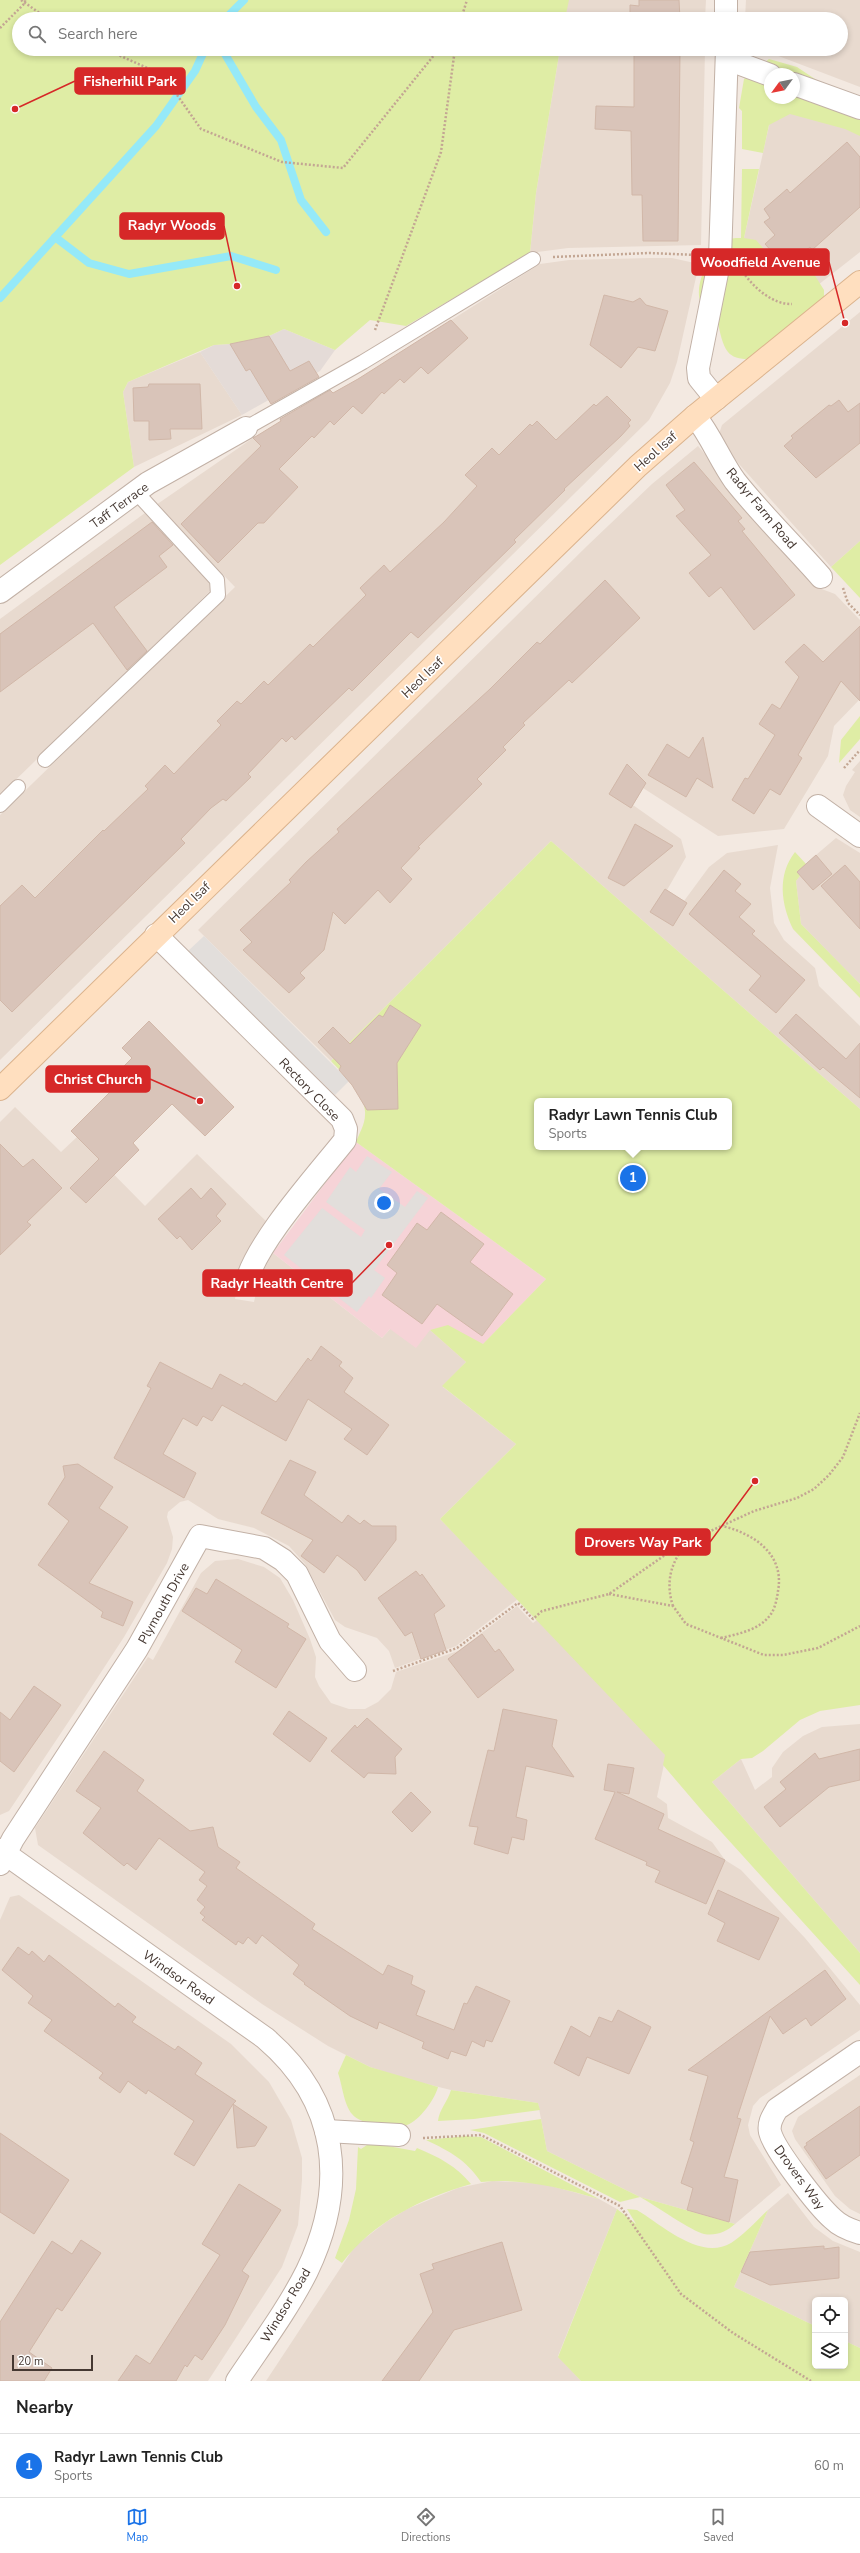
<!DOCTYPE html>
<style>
:root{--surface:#fff;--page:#f6f6f6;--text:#222;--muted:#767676;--line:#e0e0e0;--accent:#1a73e8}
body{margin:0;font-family:"Nunito Sans",sans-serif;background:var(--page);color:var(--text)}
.controls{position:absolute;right:12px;bottom:12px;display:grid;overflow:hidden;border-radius:6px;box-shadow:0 2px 6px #0003}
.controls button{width:36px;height:36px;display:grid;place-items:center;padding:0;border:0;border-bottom:1px solid var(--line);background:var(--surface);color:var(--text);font:20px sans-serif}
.compass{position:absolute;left:764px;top:68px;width:36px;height:36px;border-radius:50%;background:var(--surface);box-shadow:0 2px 6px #0003;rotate:237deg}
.scale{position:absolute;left:12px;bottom:10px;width:81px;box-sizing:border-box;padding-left:4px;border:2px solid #453832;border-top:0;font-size:11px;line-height:14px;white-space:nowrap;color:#453832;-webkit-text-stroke:3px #fff;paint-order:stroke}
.you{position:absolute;left:384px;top:1203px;width:14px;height:14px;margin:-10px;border:3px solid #fff;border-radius:50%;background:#1a73e8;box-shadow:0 0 0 6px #1a73e833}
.badge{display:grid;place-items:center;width:26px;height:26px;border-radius:50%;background:var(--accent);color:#fff;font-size:13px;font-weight:700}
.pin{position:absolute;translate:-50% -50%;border:2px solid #fff;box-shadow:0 1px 4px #0006}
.popup{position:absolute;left:534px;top:1098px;width:198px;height:52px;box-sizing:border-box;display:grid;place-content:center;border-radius:6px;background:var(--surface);filter:drop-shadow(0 1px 3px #0005);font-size:13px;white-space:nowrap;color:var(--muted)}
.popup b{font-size:15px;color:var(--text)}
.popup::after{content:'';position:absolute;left:50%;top:100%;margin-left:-8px;border:8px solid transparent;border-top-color:var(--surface)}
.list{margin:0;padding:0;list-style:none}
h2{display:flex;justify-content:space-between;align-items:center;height:52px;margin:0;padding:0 16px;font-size:17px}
h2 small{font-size:13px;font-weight:400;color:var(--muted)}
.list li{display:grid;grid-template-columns:26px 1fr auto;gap:12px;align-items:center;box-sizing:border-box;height:64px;padding:0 16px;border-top:1px solid var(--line)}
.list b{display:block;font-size:15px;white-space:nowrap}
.list p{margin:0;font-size:13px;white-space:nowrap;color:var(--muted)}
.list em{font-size:13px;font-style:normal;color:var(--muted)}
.icon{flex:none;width:22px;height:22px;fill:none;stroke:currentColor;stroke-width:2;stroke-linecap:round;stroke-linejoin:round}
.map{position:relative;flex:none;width:860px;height:2381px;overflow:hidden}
.search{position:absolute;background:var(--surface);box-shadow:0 2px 6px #0003;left:12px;right:12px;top:12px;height:44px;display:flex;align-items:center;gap:10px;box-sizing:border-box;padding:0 14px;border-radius:22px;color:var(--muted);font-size:15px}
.sheet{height:116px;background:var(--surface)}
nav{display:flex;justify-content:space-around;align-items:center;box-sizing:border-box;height:56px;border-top:1px solid var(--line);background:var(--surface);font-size:11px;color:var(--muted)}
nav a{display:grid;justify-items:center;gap:2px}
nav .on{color:var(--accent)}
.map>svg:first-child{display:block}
.residential{fill:#e8dacf}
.industrial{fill:#e4dbd7}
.medical{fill:#f6d3d7}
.green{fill:#dfeda5;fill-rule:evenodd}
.parking{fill:#e2dedb}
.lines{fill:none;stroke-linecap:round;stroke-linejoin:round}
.stream{stroke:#95e9f8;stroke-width:8}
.building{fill:#d9c4b9;stroke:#d1b7a8}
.service-casing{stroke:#c2b1a6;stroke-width:16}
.minor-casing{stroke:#c2b1a6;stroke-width:24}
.secondary-casing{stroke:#dbb38d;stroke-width:24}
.path{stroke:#c3a693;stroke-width:2.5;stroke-dasharray:2 2;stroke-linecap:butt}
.service{stroke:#fff;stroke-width:14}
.minor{stroke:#fff;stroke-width:22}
.secondary{stroke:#ffdfbf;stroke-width:22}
.labels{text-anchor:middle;stroke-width:3.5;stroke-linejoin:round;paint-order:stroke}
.street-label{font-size:13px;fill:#453832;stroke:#fff}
.leader{fill:none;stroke:#d62828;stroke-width:1.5}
.callout-dot{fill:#d62828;stroke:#fff;stroke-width:1.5}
.callout{fill:#d62828;stroke:#d62828;stroke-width:1.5}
.callout-label{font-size:14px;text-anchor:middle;font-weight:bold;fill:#fff}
</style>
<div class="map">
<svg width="860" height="2381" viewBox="0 0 860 2381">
<rect width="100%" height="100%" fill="#f3e9e1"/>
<g class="residential">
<polygon points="568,0 706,0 705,19 565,19"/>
<polygon points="746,0 860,0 860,87 760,49 841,49 841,19 745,19"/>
<polygon points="560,49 705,49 701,245 568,248 530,253 536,193"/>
<polygon points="775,99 860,132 860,252 804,296 744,238"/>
<polygon points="650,258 672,258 699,264 677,362 670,383 649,420 0,1060 0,815 235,587 156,505 253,438 358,379 540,264 569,260"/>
<polygon points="860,312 860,541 831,567 722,445 719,434 722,425"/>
<polygon points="200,352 242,415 134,467 123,392 128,382"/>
<polygon points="698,446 819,588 835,594 860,620 860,699 834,726 828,756 784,829 718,836 643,788 633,805 681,839 686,857 667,890 684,901 709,867 727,853 778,845 770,888 774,923 784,940 815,968 819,986 860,1026 860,1109 551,841 331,1061 198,930 587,546 652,484"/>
<polygon points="145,513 209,579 210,591 0,795 0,619"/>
<polygon points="860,761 860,817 850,810 843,795 846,786 855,772 852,770"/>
<polygon points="836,838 860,853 860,984 801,924 796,881 800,876 796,872"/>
<polygon points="15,1107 61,1152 77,1137 145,1206 197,1154 268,1223 240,1270 235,1299 254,1302 259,1279 273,1253 382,1338 390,1329 430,1330 466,1362 443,1387 516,1444 440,1519 518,1599 456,1646 395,1668 389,1651 377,1638 345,1627 335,1620 305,1564 289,1546 254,1528 218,1519 188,1500 180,1502 168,1512 167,1517 173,1537 172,1549 167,1563 124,1637 81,1703 9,1811 0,1815 0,1122"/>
<polygon points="238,1559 264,1567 280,1578 293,1600 310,1639 316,1657 315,1677 319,1686 331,1703 349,1709 365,1709 378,1702 391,1689 396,1672 458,1651 517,1606 533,1623 538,1619 666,1755 657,1797 667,1804 668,1818 712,1842 725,1860 741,1870 805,1938 860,2005 860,2030 760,2098 753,2106 748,2125 750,2135 781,2185 735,2224 640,2197 547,2151 538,2103 451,2090 410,2080 370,2067 328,2046 262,2004 38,1845 35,1828 148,1657 153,1660 201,1573 215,1561"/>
<polygon points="860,1724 860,1953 712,1782 741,1759 755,1790 772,1777 772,1768 783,1752 803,1736 822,1727"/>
<polygon points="19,1895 231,2044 269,2082 291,2120 302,2158 302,2180 298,2225 282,2267 208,2381 0,2381 0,1920 10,1897"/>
<polygon points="860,2075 860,2214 850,2209 835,2196 795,2139 792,2131 798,2117"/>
<polygon points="492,2181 540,2183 599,2199 617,2209 558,2356 581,2381 266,2381 355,2246 386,2222 407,2209 458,2188"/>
<polygon points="788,2193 814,2227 833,2241 860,2252 860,2348 845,2341 845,2300 815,2300 815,2326 734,2287 768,2210"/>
</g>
<polygon class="industrial" points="284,329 335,350 320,371 242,415 200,352 214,345 230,344 269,336"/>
<polygon class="medical" points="356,1142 546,1279 466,1362 430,1330 416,1348 390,1329 382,1338 273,1253"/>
<g class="green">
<polygon points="0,0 569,0 565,19 19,19 19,49 560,49 536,193 530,253 406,326 370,320 335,350 284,329 269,336 230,344 214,345 128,382 123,392 134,467 0,565"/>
<path d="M769,59l28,8 21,14 2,23 40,16v16l-15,-7 -55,-15 -21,11 -6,28 -21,-4v-38l-3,-3 5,-29zM770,74h24v24h-24z"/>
<path d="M742,169h17l-15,69 12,2 24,28 34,6 10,16v8l-50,60c-44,3 -49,4 -57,-41 -3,-2 -8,-4 -11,-7 -19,-16 4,-61 22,-70 3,-2 9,-2 13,-2z"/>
<polygon points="860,541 860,598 831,567"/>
<polygon points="860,716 860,739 839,763 841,740"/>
<path d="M551,841l309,268v596l-40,6 -20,9 -37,31 -11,7 -11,1 -29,23 148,171v32l-156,-172 -41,-48 2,-10 -225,-236 76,-75 -74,-58 24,-24 -36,-32 18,-5 35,19 63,-65 -190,-137c3,-8 9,-18 9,-27 2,-20 -22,-41 -34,-54zM537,1101h192v46h-192z"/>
<path d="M795,852l11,12 -9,8 3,4 -4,5 5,43 59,60v14l-67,-69c-12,-25 -16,-54 2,-77z"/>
<path d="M346,2055l24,12 68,20c-3,12 -18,33 -31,38 -13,5 -46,0 -55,-11 -8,-9 -10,-30 -14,-41z"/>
<path d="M451,2090l87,13 2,7 -66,9 -36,2c1,-11 10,-20 13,-31z"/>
<path d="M541,2119l6,32 93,46 95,27c-9,8 -19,12 -31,10 -11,-2 -51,-30 -64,-37l-20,5 -136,-69 -14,-3z"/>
<path d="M466,2136l15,1 118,62c-40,-12 -77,-21 -118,-17 -16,-23 -30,-30 -55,-42z"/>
<path d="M377,2144l38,7 2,-3c22,9 39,18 54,36 -49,14 -98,38 -129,79l-7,-5 14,-38 7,-31 2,-42 3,2 6,-4z"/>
<path d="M617,2209l19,15 -9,-15 10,1c25,15 63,51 94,33 13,-8 25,-22 37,-33l-34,77 81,39v40h30v-25l15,7v33h-279l-23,-24z"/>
</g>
<g class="parking">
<polygon points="204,936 349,1081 335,1095 188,951"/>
<polygon points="367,1156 392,1172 379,1189 405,1207 417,1191 428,1198 374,1270 385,1278 371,1298 369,1296 357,1312 284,1255 322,1208 361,1237 365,1230 326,1202 350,1167 356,1172"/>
</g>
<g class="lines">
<g class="stream">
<polyline points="225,19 244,0"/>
<polyline points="222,49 256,107 281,140 301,200 326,232"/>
<polyline points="55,237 89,263 129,274 231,256 276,270"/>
<polyline points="0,298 156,126 195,71 205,49"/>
</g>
</g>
<g class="building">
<polygon points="639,0 679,0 680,19 630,19 630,5 639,6"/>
<polygon points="631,49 680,49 678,241 643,241 642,195 632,195 631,131 595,129 596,106 634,107 634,55 631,55"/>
<polygon points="847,142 860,157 860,207 812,250 810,247 786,267 765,244 775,235 764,222 770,218 764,209 787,189 790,193"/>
<polygon points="604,295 633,302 640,298 646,305 668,311 655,351 638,347 621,368 590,345"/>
<polygon points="451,320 468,338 428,374 421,367 404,383 400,379 384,394 382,392 362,414 353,406 334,425 330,421 314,438 312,436 279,469 298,487 264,523 258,523 218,563 181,524 261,446 253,438 255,437 281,421 280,419 330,390 333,393 358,379"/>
<polygon points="269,336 290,371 309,361 319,377 271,404 250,369 246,371 230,344"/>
<polygon points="149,384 200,384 202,429 170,429 171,439 149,440 149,421 134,421 133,388 148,387"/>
<polygon points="607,396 631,420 628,423 630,426 621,436 564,489 565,490 514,540 516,542 418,638 411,632 352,691 349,688 295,740 292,736 286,742 282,738 248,774 251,777 226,801 223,799 211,808 181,839 185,843 12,1012 0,1000 0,906 22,885 35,898 103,830 104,831 148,789 145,786 165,765 174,774 221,725 217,721 237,701 241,704 264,681 268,685 310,644 313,647 366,595 360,588 384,565 390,572 444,522 477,486 465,475 492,448 499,455 530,424 532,426 537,421 556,440 594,404 596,406"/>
<polygon points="839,400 848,412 860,403 860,443 816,478 784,446 793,438 791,436 829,405 831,406"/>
<polygon points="694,462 742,518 738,521 745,529 742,531 795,595 754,630 721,587 709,597 689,573 711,555 676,516 685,510 666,485"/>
<polygon points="152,522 173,545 159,556 167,567 114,607 147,651 127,670 93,623 0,692 0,634"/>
<polygon points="605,580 640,618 572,683 569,680 523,723 525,725 503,747 506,750 477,779 482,784 418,847 420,848 401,868 412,879 390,903 378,890 345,924 333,912 324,950 300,973 305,978 289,993 243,950 252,942 240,930 291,882 289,880 306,862 339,832 337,829 490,689 537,642 540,644"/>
<polygon points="860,626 860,701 841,681 798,755 802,758 780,795 770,789 754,814 732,800 745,778 748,779 775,735 759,724 772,704 780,709 799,677 785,662 804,644 823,662"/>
<polygon points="703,737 713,788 697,778 686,797 648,775 667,744 689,758"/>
<polygon points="627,764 646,783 631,808 609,794"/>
<polygon points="635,824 673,846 624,886 608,878"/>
<polygon points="816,855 832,874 813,890 797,872"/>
<polygon points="845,865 860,882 860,929 821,886"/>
<polygon points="724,870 741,884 735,891 751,904 739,917 755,931 752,934 805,980 776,1013 749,990 761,976 689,914"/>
<polygon points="665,889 687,903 673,926 650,912"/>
<polygon points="390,1005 421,1025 397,1063 398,1109 367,1110 352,1085 339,1070 341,1066 318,1042 333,1027 350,1044 379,1015 383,1017"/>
<polygon points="796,1014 846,1059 860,1043 860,1098 823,1067 820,1070 779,1033"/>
<polygon points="149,1021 234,1107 205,1136 172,1104 133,1143 139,1150 86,1203 70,1188 99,1159 71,1131 119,1083 113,1077 132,1058 122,1048"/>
<polygon points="0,1144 23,1167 33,1159 62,1188 27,1222 31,1225 0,1255"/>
<polygon points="191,1188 201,1199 211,1188 226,1204 216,1216 221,1221 192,1250 180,1236 177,1239 158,1219"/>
<polygon points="441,1212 484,1244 470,1262 513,1294 482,1336 437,1304 422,1324 382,1295 397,1273 387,1265 417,1223 427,1230"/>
<polygon points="321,1346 342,1362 339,1366 353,1378 344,1392 389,1425 367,1455 344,1439 352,1429 308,1399 286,1441 222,1405 212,1421 203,1416 197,1426 183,1418 163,1454 196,1473 184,1498 114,1458 151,1388 147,1386 160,1362 212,1389 220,1374 242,1386 244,1383 276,1402 308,1358 311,1361"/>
<polygon points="290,1460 316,1472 304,1495 342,1523 348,1515 360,1524 364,1520 372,1526 396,1526 396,1540 365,1581 357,1570 337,1555 324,1573 301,1556 313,1540 261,1513"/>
<polygon points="78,1464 113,1487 99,1508 128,1527 89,1583 133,1602 123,1626 101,1617 103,1612 38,1565 69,1521 48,1504 65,1477 63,1466"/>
<polygon points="416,1571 420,1576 422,1574 445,1606 434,1614 446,1650 421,1659 412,1632 405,1636 378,1598"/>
<polygon points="216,1579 289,1624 287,1627 306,1639 276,1688 235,1662 242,1650 182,1611 196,1588 207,1594"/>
<polygon points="482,1634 495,1652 499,1649 514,1670 478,1698 448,1659"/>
<polygon points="34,1686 61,1705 14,1772 0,1761 0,1712 10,1720"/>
<polygon points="503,1709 557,1720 552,1746 574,1777 526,1766 516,1817 527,1820 524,1840 512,1837 508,1854 474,1844 478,1827 469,1826 488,1750 494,1751"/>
<polygon points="289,1711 327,1738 310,1762 273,1734"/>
<polygon points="367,1718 402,1749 395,1757 396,1774 368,1773 364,1778 331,1751 355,1725 357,1728"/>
<polygon points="860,1749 860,1780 829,1787 780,1827 764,1807 786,1789 780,1782 815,1753 819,1759"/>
<polygon points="104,1751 144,1780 137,1791 190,1831 213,1827 218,1847 240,1862 236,1868 315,1924 312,1929 383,1975 388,1965 413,1976 411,1984 425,1991 416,2015 454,2030 464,2003 467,2004 476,1986 510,2001 492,2042 486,2040 484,2047 472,2041 466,2056 451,2051 448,2059 422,2048 424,2042 379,2022 377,2029 350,2016 304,1984 305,1983 293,1974 299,1965 262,1935 256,1944 248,1937 243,1944 238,1941 236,1945 202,1920 205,1917 200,1913 205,1907 197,1900 207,1886 199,1880 205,1872 159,1838 136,1870 127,1863 124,1866 83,1833 101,1808 76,1791"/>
<polygon points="608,1764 634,1768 629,1794 617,1792 664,1814 658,1829 725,1860 706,1904 655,1882 660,1871 646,1865 647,1862 595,1839 615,1792 604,1790"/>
<polygon points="411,1792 431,1812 412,1832 392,1812"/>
<polygon points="718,1890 779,1918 759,1960 717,1941 725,1923 708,1914"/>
<polygon points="18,1947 29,1955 32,1951 44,1962 49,1955 115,2007 118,2003 136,2017 132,2022 175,2050 178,2046 202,2063 195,2074 236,2101 233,2104 267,2127 255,2146 237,2148 233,2104 194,2166 174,2154 194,2121 148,2090 146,2094 128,2081 120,2093 99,2078 103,2073 44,2031 52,2020 28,2003 33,1996 2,1970"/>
<polygon points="825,1970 846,1999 811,2026 806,2018 783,2034 770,2016 737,2118 741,2119 724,2177 738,2180 729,2222 687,2210 693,2188 681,2183 694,2142 690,2140 708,2076 688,2070"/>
<polygon points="618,2010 651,2027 629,2074 587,2057 579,2076 554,2063 571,2026 590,2037 599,2017 612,2022"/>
<polygon points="860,2106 860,2155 826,2179 804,2147 807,2145 806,2143"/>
<polygon points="0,2133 69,2180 34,2234 0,2212"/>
<polygon points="239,2184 281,2210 242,2271 249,2276 225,2325 202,2360 195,2355 187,2367 185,2365 176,2381 118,2381 136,2355 150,2364 220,2255 202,2244"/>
<polygon points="81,2240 101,2253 62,2311 57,2308 29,2352 52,2368 44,2381 0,2381 0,2322 52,2241 72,2254"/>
<polygon points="502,2242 522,2310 454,2330 419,2381 382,2381 433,2312 420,2274 434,2269 432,2264"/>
<polygon points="824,2246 824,2249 839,2247 839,2278 770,2285 741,2272 750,2252"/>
</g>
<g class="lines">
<g class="service-casing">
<g id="service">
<polyline points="246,428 363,362 533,259"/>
<polyline points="45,760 218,595 217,580 136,492"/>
<polyline points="0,805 18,787"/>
</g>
</g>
<g class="minor-casing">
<g id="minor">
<polyline points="726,0 726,19"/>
<polyline points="727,59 770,75"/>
<polyline points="794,84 860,108"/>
<polyline points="716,399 699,378 698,368 720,258 727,49"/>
<path d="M695,416c16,20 25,44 40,65 26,33 58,64 86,96"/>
<polyline points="0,592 148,483 246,428"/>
<polyline points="818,806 860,836"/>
<path d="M156,935l186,184 4,10 -1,11c-27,34 -91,105 -99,144"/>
<path d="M0,1850l265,188c74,63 83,147 42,233 -19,38 -46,74 -70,110"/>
<polyline points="0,1864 13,1839 137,1649 200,1536 264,1548 283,1560 297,1574 330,1641 355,1670"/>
<path d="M860,2052l-83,57c-4,7 -9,14 -7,23 4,17 48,74 63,87 7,7 17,11 27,14"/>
<polyline points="326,2131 399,2135"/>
</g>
</g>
<g class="secondary-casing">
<polyline id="secondary" points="0,1089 638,466 695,416 860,282"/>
</g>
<g class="path">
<polyline points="21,0 48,19"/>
<polyline points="461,19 467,0"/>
<polyline points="0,28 25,3 25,0"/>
<polyline points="105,49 163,75 201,129 282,162 343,168 439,49"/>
<polyline points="553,257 649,253 696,255"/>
<path d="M743,272c10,15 30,33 49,32"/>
<polyline points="375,330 441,152 455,49"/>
<polyline points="843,588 848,603 860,615"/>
<polyline points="844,768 860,750"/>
<polyline points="609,1594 673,1606 686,1624 764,1655 783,1655 818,1648 860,1626"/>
<path d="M673,1606c-8,-24 -2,-46 15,-63"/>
<path d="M721,1638c17,-4 39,-8 50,-24 4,-6 6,-15 7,-23 7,-37 -25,-58 -56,-65"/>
<polyline points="393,1671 457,1648 518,1603 533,1619 542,1611 609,1594 678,1546 754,1511 797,1498 814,1489 829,1475 843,1457 860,1413"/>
<polyline points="423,2138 481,2135 620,2206 681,2294 733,2333 811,2381"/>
</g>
<use href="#service" class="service"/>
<use href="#minor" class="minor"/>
<use href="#secondary" class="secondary"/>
</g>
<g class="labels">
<g class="street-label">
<text transform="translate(655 451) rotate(-42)" y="5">Heol Isaf</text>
<text transform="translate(119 505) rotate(-36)" y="5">Taff Terrace</text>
<text transform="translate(762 508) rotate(50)" y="5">Radyr Farm Road</text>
<text transform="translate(422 677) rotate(-44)" y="5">Heol Isaf</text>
<text transform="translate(189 902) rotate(-44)" y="5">Heol Isaf</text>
<text transform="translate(310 1089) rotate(46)" y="5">Rectory Close</text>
<text transform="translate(163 1603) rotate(-61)" y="5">Plymouth Drive</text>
<text transform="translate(179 1977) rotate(35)" y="5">Windsor Road</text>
<text transform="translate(800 2177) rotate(54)" y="5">Drovers Way</text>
<text transform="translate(285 2305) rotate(-59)" y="5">Windsor Road</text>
</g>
</g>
<path class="leader" d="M15 109L75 81M237 286L224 226M845 323L829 262M200 1101L150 1079M389 1245L352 1283M755 1481L710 1542"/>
<g class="callout-dot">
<circle cx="15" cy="109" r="4"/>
<circle cx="237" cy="286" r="4"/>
<circle cx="845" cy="323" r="4"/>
<circle cx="200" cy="1101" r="4"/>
<circle cx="389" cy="1245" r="4"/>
<circle cx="755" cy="1481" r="4"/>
</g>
<g class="callout">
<rect x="75" y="68" width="110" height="26" rx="4"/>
<rect x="120" y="213" width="104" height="26" rx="4"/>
<rect x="692" y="249" width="137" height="26" rx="4"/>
<rect x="46" y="1066" width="104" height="26" rx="4"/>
<rect x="203" y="1270" width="149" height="26" rx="4"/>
<rect x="576" y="1529" width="134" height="26" rx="4"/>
</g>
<g class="callout-label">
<text x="130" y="86">Fisherhill Park</text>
<text x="172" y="230">Radyr Woods</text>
<text x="760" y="267">Woodfield Avenue</text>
<text x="98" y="1084">Christ Church</text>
<text x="277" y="1288">Radyr Health Centre</text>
<text x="643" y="1547">Drovers Way Park</text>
</g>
</svg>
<div class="controls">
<button><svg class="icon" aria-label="locate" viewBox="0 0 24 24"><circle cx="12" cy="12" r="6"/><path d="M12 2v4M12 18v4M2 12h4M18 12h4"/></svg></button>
<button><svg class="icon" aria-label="layers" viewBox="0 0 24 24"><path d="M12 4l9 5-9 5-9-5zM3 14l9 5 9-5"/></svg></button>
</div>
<svg class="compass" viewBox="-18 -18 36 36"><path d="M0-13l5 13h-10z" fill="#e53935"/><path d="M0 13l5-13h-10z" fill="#767676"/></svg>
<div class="scale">20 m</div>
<div class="you"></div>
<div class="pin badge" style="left:633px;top:1178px">1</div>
<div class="popup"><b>Radyr Lawn Tennis Club</b>Sports</div>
<div class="search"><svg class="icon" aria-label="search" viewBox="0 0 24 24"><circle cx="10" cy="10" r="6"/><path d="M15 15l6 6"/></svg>Search here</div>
</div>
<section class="sheet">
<h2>Nearby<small></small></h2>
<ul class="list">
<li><span class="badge">1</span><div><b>Radyr Lawn Tennis Club</b><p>Sports</p></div><em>60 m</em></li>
</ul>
</section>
<nav>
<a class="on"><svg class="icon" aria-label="map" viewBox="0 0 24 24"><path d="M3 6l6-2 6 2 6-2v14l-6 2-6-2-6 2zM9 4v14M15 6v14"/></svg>Map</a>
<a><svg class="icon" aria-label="directions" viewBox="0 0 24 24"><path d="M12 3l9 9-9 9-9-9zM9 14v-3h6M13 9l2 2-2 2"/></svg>Directions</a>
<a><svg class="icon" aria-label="saved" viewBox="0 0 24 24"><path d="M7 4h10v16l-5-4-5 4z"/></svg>Saved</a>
</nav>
